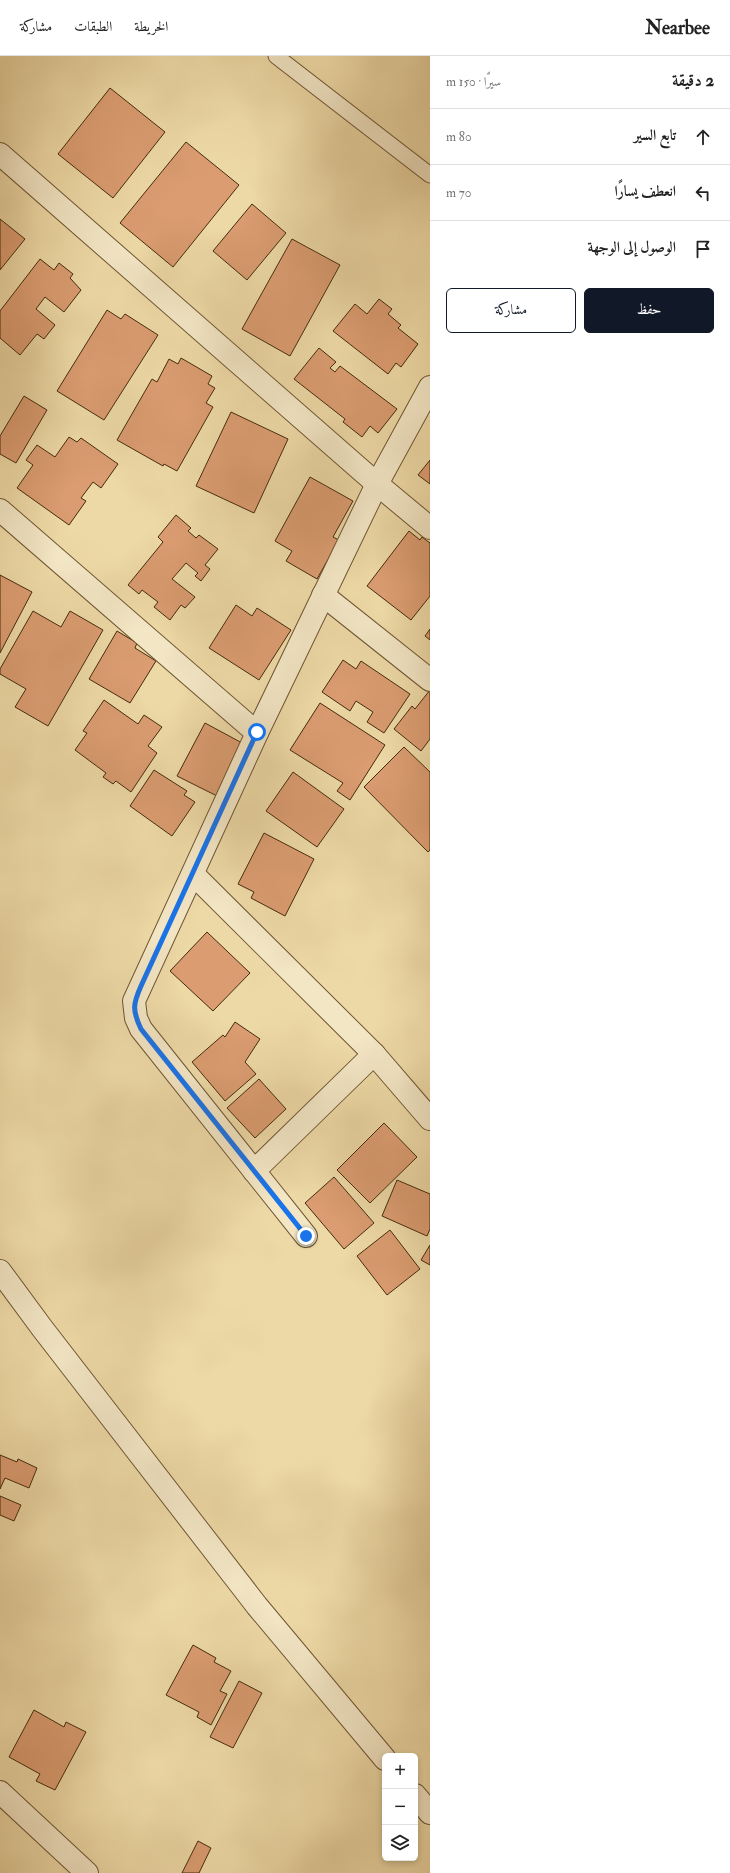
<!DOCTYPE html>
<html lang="ar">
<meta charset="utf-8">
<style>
:root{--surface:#fff;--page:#f2f2f2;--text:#222;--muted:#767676;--line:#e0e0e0;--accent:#111827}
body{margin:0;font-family:"IM FELL Double Pica",Amiri,serif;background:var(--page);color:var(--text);direction:rtl}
.controls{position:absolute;right:12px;bottom:12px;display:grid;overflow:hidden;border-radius:6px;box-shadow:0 2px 6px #0003}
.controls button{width:36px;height:36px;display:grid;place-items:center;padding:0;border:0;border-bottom:1px solid var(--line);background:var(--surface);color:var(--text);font:20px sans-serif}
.stop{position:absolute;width:12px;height:12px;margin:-9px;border:3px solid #1a73e8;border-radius:50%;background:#fff}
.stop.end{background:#1a73e8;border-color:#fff;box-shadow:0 1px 4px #0008}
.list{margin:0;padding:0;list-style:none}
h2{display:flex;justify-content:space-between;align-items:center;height:52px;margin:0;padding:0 16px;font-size:17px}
h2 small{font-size:13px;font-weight:400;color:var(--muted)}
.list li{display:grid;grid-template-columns:26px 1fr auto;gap:12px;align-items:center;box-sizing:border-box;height:56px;padding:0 16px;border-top:1px solid var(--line)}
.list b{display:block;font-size:15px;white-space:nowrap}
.list em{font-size:13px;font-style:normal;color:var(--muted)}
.actions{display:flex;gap:8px;padding:12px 16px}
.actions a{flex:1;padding:9px 0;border:1px solid var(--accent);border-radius:6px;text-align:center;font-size:14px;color:var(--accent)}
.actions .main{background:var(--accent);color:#fff}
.icon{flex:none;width:22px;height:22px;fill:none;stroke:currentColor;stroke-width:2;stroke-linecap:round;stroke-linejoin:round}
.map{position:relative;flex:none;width:430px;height:1817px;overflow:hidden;direction:ltr}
header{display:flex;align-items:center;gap:24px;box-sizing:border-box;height:56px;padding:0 20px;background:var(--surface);border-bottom:1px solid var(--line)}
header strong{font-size:19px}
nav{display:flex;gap:22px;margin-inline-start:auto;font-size:14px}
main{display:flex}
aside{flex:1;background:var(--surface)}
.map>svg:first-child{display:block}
.building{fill:#da9c70;stroke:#452b0d}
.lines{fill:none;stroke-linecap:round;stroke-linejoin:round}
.lane-casing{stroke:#6f5633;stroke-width:17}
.street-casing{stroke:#6f5633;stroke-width:24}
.lane{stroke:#f3e6c5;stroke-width:15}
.street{stroke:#f3e6c5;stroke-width:22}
.route{stroke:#1a73e8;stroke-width:5}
</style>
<header>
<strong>Nearbee</strong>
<nav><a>الخريطة</a><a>الطبقات</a><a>مشاركة</a></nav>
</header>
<main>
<aside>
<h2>2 دقيقة<small>سيرًا · 150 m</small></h2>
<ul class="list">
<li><svg class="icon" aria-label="ahead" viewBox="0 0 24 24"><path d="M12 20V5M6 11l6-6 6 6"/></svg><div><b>تابع السير</b></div><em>80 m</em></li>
<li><svg class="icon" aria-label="left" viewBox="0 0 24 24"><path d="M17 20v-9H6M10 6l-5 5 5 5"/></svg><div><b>انعطف يسارًا</b></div><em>70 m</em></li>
<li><svg class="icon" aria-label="arrive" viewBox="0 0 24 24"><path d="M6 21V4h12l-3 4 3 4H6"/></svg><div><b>الوصول إلى الوجهة</b></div></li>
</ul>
<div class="actions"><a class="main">حفظ</a><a>مشاركة</a></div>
</aside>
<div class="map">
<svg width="430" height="1817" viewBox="0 0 430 1817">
<rect width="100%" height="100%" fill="#edd9a6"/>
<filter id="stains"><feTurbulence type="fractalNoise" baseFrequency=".005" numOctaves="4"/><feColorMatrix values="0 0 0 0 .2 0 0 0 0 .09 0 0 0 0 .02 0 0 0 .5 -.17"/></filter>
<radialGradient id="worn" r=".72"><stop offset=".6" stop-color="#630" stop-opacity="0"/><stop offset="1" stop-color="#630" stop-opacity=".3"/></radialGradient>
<g class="building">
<polygon points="110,32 165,76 113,142 58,98"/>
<polygon points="186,86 239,129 173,211 120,167"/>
<polygon points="252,148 286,177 247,224 213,195"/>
<polygon points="0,163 25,183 0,214"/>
<polygon points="292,183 340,209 290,300 242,273"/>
<polygon points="40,203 54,214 59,207 73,218 70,222 81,234 64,256 45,241 36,253 55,269 44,283 37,278 20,299 0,282 0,255"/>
<polygon points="379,243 392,253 388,258 401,269 398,272 418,288 401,311 396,307 388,318 333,275 355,248 367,258"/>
<polygon points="107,254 121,263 125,258 158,279 104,364 57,335"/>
<polygon points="319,292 336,306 330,312 335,316 340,310 397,353 378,377 370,370 362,381 343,366 345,363 294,323"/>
<polygon points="181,302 212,320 208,328 215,332 206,347 213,351 177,415 164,408 163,410 117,384 152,323 157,326 169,303 178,308"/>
<polygon points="24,340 47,354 16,407 0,398 0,380"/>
<polygon points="231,356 288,383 254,457 196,430"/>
<polygon points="69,381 77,386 81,382 118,408 101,432 93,426 81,442 86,445 69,469 17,432 33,409 26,404 37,389 55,401"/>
<polygon points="430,404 430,428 418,419"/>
<polygon points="310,421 353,445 333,481 339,484 317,523 286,505 292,495 275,485"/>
<polygon points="176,459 191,472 188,475 196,482 199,479 218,493 205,509 210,513 201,525 195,520 198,517 186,507 172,523 195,541 185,552 181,549 170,564 154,551 158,546 142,534 139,538 128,529 163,486 158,481"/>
<polygon points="409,475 420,484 422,481 430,487 430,540 411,564 367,530"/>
<polygon points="0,519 32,536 0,597"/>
<polygon points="236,549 252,560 257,552 291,574 259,624 209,592"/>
<polygon points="33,555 61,571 70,555 103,574 48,670 15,651 26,633 0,618 0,613"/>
<polygon points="430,573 430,584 425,580"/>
<polygon points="117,575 137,587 135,592 156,605 130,647 89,623"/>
<polygon points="343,604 356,613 361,605 410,638 384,677 367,666 373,656 356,645 350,655 322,636"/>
<polygon points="430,634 430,683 421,695 394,673 412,650 415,653"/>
<polygon points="104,644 138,668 144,659 162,671 148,690 157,697 131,736 116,725 113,728 103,721 106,717 75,694 87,677 83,675"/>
<polygon points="320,647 385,689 350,744 337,735 343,727 290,694"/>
<polygon points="205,667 244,688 217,740 177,720"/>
<polygon points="404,691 430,716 430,794 428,796 364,731"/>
<polygon points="154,714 187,735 184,739 195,746 172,780 130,750"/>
<polygon points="293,716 344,753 317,791 266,755"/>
<polygon points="264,777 314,803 285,860 251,842 254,836 238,828"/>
<polygon points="207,876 250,917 213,955 170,915"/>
<polygon points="235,966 260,983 245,1006 256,1018 225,1045 192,1006 223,979 225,981"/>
<polygon points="259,1023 286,1053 255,1082 227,1052"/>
<polygon points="384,1067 417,1101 370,1147 337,1114"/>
<polygon points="334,1121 374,1167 344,1193 305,1147"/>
<polygon points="397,1124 430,1138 430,1173 427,1180 382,1160"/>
<polygon points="390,1174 420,1213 387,1239 357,1200"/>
<polygon points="430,1189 430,1209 421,1204"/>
<polygon points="0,1399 17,1406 18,1403 37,1412 29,1432 5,1422 0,1433"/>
<polygon points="0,1440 21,1449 14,1465 0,1459"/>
<polygon points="193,1589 216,1602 214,1606 231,1615 220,1635 227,1638 211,1669 197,1661 199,1656 166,1639"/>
<polygon points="239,1625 262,1637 233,1692 210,1681"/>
<polygon points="34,1654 64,1671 66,1666 86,1676 55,1734 36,1725 40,1718 9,1701"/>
<polygon points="198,1785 211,1792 199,1817 182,1817"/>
</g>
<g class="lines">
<g class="lane-casing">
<polyline id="lane" points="276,0 430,119"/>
</g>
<g class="street-casing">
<g id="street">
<polyline points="0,98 377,428 430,472"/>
<polyline points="0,454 257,677"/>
<polyline points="323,539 430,624"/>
<polyline points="193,818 374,998 430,1063"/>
<polyline points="254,1115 374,998"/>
<polyline points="306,1180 141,973 136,962 134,945 257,677 377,428 430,331"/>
<polyline points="0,1215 42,1272 257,1550 385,1703"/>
<polyline points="0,1736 87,1817"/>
<polyline points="415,1739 430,1757"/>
</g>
</g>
<use href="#lane" class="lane"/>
<use href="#street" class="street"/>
</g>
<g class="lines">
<path class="route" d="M257,676l-116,254c-8,18 -9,24 0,43l165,207"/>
</g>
<rect width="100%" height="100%" filter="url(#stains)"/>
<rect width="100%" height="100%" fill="url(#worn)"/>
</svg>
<div class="controls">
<button>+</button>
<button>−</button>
<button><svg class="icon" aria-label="layers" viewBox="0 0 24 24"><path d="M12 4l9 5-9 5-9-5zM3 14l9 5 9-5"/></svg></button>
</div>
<div class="stop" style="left:257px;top:676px"></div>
<div class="stop end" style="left:306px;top:1180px"></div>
</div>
</main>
